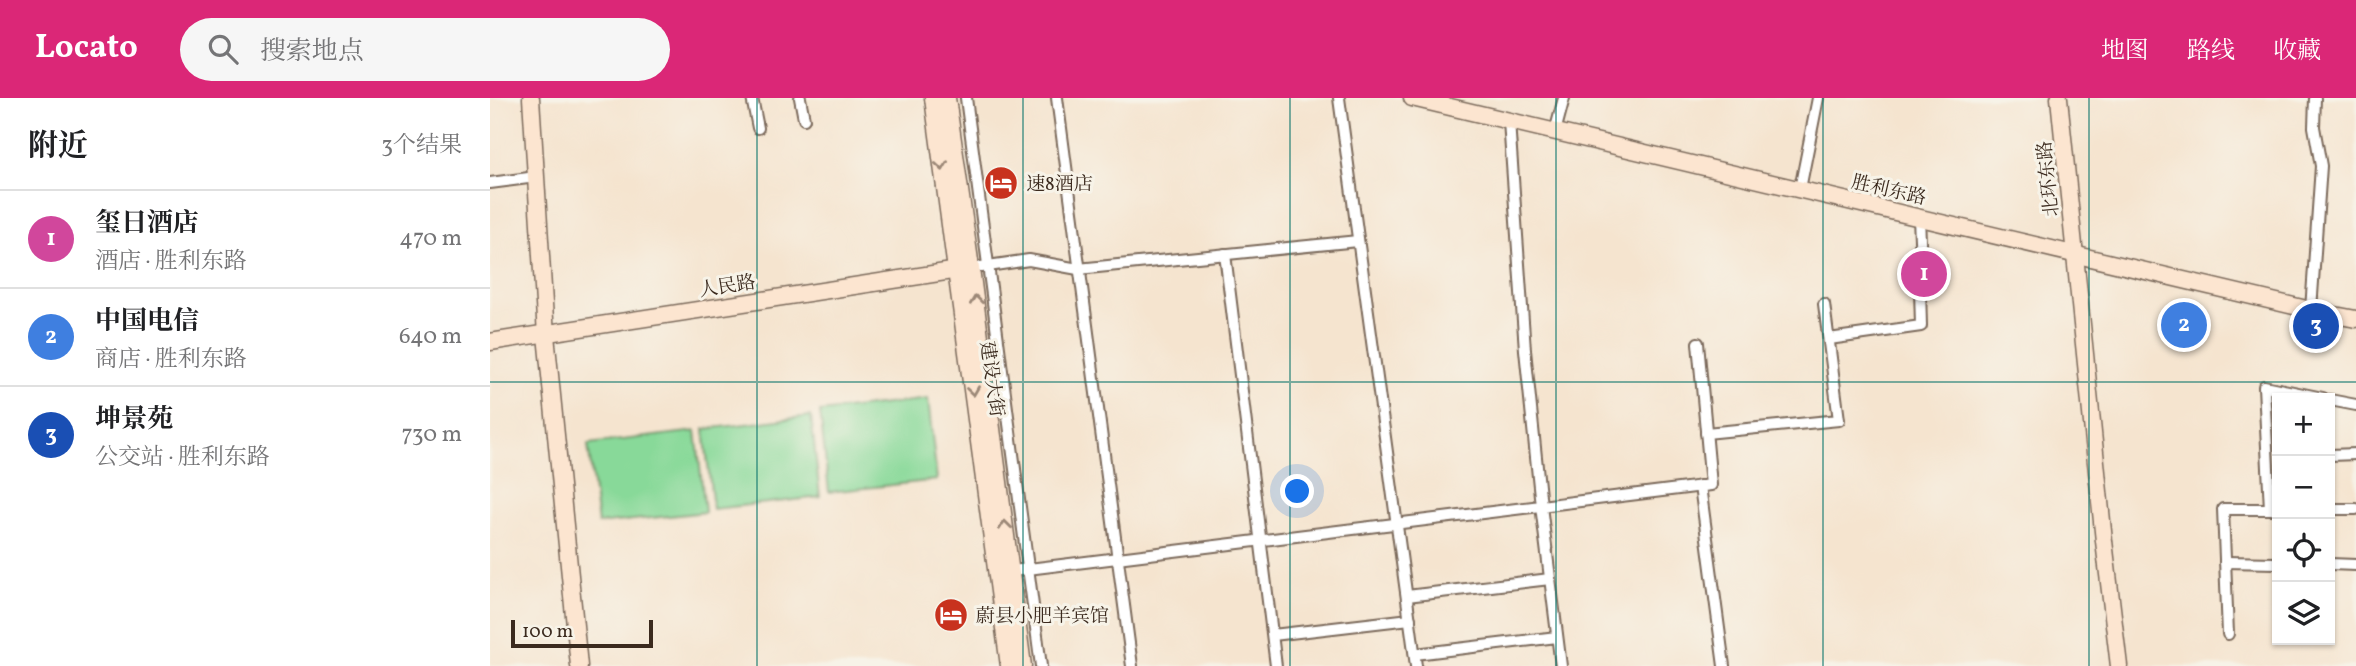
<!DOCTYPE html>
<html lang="zh">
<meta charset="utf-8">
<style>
:root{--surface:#fff;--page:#f6f6f6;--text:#202124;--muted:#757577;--line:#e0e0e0;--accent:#db2777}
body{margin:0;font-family:Vollkorn,"Noto Serif SC",serif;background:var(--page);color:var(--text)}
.controls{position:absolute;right:21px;bottom:21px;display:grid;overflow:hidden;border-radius:0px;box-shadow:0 2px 5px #0004}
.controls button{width:63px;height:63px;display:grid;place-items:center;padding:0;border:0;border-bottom:2px solid var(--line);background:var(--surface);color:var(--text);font:35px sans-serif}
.scale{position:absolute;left:21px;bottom:18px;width:142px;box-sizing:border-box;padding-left:7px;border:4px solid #3b2a1e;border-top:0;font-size:19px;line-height:24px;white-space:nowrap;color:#3b2a1e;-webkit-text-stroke:5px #f7f3e8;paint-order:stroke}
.you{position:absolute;left:808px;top:394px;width:24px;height:24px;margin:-18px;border:5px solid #fff;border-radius:50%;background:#1a73e8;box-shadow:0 0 0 10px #1a73e833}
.badge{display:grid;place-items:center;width:46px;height:46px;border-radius:50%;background:var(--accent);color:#fff;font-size:23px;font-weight:700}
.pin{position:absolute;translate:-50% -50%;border:4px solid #fff;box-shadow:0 2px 7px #0006}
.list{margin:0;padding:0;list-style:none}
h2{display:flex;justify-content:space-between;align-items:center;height:91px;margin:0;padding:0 28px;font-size:30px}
h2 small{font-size:23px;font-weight:400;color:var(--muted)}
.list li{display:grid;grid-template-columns:46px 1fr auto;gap:21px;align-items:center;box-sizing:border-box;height:98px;padding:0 28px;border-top:2px solid var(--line)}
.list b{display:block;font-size:26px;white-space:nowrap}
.list p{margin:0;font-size:23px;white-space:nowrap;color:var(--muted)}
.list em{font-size:23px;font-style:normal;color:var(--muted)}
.icon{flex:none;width:38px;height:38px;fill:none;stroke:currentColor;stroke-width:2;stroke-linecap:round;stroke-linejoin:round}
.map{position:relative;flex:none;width:1866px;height:568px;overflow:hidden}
header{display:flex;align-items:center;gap:42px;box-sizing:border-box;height:98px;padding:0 35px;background:var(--accent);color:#fff}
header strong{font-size:33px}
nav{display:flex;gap:38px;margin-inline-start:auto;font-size:24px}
.search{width:490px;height:63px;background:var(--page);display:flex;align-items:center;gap:18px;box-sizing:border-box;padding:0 24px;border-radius:38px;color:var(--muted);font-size:26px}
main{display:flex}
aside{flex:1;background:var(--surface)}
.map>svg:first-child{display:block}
.green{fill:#88d999;stroke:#62825c;stroke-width:2}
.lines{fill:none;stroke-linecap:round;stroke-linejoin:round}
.street-tunnel{stroke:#d0bfac;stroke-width:10;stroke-dasharray:10 5;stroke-linecap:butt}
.street-casing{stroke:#7c6b5c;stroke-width:14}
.secondary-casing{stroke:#7c6b5c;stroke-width:19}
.street{stroke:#fff;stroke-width:10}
.secondary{stroke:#fce5d0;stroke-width:16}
.oneway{stroke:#9c8877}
.grid{fill:none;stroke:#0f766e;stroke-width:2;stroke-opacity:0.55}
.labels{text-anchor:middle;stroke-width:6;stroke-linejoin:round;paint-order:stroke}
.street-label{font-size:19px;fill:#3b2a1e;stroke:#f7f3e8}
.poi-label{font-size:19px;fill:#3b2a1e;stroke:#f7f3e8;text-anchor:start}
</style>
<header>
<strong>Locato</strong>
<div class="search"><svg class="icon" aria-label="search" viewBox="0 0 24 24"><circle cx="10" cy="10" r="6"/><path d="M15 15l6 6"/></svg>搜索地点</div>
<nav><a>地图</a><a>路线</a><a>收藏</a></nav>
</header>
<main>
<aside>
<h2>附近<small>3个结果</small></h2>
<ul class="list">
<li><span class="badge" style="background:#d1479c">1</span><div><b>玺日酒店</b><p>酒店 · 胜利东路</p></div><em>470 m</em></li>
<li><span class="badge" style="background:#3f7fe0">2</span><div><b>中国电信</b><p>商店 · 胜利东路</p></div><em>640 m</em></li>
<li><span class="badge" style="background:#1a4fb4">3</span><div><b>坤景苑</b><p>公交站 · 胜利东路</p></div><em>730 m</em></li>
</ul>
</aside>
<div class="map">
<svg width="1866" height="568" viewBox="0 0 1866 568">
<rect width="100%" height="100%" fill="#f7f3e8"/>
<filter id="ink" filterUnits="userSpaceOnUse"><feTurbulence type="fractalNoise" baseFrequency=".0143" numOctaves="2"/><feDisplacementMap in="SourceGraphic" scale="14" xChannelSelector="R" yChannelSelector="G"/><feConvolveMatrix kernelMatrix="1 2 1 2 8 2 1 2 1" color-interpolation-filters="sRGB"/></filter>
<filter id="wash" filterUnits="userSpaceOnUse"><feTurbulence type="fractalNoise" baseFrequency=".00686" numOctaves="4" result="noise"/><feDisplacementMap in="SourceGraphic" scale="28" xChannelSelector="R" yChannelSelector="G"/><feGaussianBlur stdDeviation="1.57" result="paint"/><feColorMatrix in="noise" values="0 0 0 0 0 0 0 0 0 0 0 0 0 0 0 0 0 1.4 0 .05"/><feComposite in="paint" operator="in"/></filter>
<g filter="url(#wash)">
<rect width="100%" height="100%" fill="#f5e4cf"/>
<g class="green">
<polygon points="438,301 447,382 339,394 330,314"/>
<polygon points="321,318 330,399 223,411 214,331"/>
<polygon points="206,333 215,414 108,426 98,346"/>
</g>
</g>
<g filter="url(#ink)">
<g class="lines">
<polyline class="street-tunnel" points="1430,190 1431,165"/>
<g class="street-casing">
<g id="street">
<polyline points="262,0 268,30"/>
<polyline points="310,0 314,21"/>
<polyline points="476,0 551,568"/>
<polyline points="567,0 642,568"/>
<polyline points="849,0 926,568"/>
<polyline points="1019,23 1035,252 1051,408 1071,568"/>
<polyline points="1065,34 1074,0"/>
<polyline points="0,85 46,79"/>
<polyline points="1310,91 1328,0"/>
<polyline points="1429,120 1431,165"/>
<polyline points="735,156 786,568"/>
<polyline points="491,169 539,162 588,171 868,143"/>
<polyline points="1821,212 1831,68 1824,29 1825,0"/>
<polyline points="1339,241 1431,228 1430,190"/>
<polyline points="1840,302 1866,307"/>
<polyline points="1216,335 1349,322 1334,206"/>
<polyline points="1840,357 1866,356"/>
<polyline points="1210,388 1234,568"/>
<polyline points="1780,411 1774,288 1833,300"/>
<polyline points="1840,411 1866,411"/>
<polyline points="1735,464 1787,465"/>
<polyline points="1840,466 1866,467"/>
<polyline points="514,474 1221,387 1208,245"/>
<polyline points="917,498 1060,481"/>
<polyline points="1738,536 1733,411 1787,411"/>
<polyline points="783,537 920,521"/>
<polyline points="925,556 1067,539"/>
</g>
</g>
<g class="secondary-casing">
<g id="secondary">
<polyline points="41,0 56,237 89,568"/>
<polyline points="443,0 519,568"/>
<polyline points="457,0 481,170 533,568"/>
<polyline points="922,0 1829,214 1866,221"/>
<polyline points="1569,0 1614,443 1629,568"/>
<polyline points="0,244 475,171"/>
</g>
</g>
<use href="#street" class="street"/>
<use href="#secondary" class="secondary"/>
</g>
<defs><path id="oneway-chevron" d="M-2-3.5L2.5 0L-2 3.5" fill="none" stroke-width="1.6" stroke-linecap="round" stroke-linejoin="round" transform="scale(1.75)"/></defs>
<g class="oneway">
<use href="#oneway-chevron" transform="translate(452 68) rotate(82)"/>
<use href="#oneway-chevron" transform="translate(486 202) rotate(-97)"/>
<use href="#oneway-chevron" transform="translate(483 293) rotate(82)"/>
<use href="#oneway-chevron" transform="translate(515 427) rotate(-97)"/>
</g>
</g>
<path class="grid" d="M267,0v568M533,0v568M800,0v568M1066,0v568M1333,0v568M1599,0v568M0,284h1866"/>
<defs>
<g id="hotel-disc" transform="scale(1.75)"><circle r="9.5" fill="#c8321e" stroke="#f7f3e8"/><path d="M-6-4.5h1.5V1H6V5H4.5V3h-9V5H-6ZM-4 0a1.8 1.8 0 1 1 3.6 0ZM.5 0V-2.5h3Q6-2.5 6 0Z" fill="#fff"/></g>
</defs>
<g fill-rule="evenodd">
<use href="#hotel-disc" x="511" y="85"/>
<use href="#hotel-disc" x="461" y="517"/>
</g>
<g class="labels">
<g class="street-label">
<text transform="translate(1557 81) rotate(-96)" y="7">北环东路</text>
<text transform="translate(1399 91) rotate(13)" y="7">胜利东路</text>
<text transform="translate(237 187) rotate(-9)" y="7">人民路</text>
<text transform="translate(503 281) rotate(82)" y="7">建设大街</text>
</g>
<g class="poi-label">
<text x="536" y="92">速8酒店</text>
<text x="486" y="524">蔚县小肥羊宾馆</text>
</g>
</g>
</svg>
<div class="controls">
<button>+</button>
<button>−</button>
<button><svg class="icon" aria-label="locate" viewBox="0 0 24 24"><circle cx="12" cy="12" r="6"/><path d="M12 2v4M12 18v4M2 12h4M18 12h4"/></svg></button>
<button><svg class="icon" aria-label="layers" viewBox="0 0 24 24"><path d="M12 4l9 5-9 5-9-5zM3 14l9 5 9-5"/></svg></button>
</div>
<div class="scale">100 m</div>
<div class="you"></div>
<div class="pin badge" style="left:1434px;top:176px;background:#d1479c">1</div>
<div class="pin badge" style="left:1694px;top:227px;background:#3f7fe0">2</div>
<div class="pin badge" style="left:1826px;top:228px;background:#1a4fb4">3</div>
</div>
</main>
